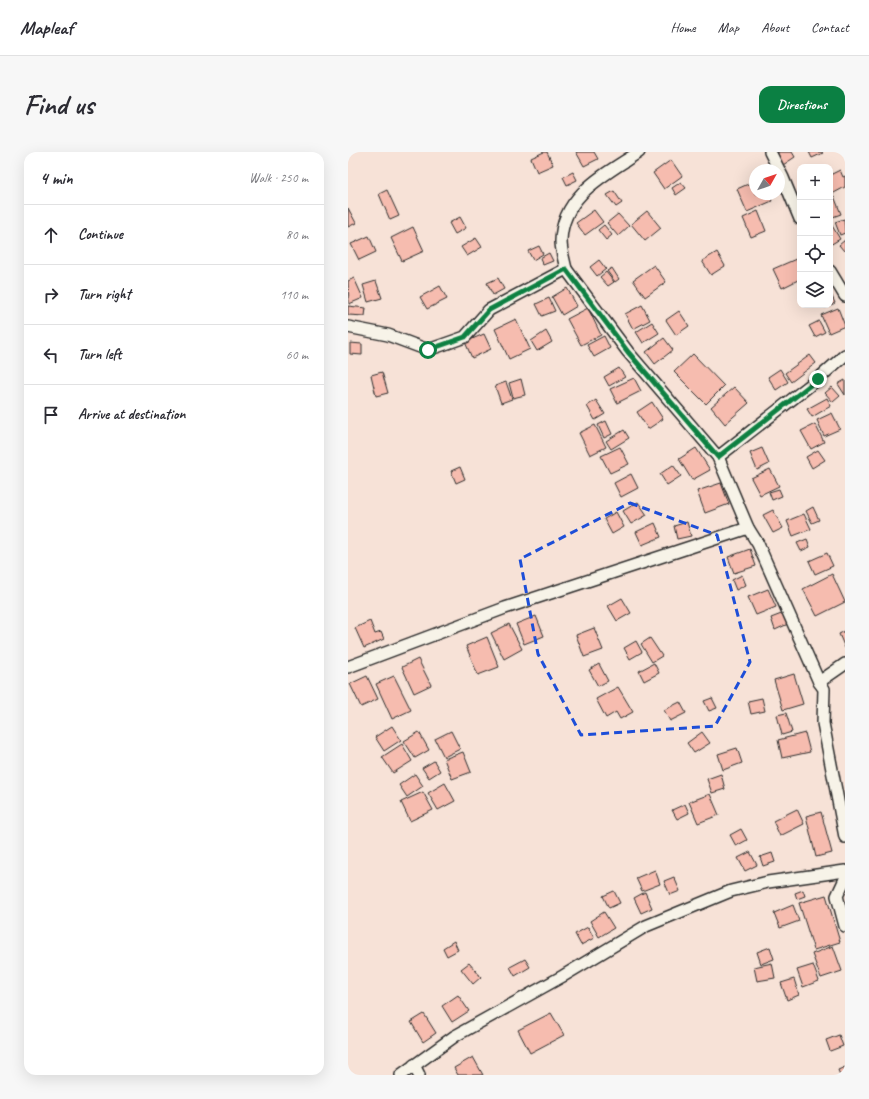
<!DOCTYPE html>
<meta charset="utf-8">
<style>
:root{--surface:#fff;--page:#f7f7f7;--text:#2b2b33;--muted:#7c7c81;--line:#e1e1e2;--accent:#0b8043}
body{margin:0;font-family:Caveat,sans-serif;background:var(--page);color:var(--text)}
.controls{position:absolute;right:12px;top:12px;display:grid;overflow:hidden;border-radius:8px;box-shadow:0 4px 16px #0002}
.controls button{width:36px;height:36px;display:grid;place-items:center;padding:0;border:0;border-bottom:1px solid var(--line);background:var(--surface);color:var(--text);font:20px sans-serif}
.compass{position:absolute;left:401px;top:12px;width:36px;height:36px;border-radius:50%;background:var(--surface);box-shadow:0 4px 16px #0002;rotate:50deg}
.stop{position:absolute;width:12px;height:12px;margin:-9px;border:3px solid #0b8043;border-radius:50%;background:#fff}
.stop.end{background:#0b8043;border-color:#fff;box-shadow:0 1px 4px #0008}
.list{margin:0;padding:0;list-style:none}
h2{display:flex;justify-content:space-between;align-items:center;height:52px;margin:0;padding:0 16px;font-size:17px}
h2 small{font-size:13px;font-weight:400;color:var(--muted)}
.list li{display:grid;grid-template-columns:26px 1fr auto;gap:12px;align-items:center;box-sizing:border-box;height:60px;padding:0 16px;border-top:1px solid var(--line)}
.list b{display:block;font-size:15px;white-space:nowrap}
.list em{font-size:13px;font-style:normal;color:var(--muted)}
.icon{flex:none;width:22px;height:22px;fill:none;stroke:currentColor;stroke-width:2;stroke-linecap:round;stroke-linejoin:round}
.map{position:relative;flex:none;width:497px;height:923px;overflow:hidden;border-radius:12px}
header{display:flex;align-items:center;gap:24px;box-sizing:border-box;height:56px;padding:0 20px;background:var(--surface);border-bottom:1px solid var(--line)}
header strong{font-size:19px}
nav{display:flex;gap:22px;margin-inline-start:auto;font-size:14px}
.intro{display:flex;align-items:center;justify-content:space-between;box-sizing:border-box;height:96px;padding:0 24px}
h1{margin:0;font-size:28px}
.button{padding:10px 18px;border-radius:12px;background:var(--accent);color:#fff;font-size:14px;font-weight:700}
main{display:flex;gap:24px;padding:0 24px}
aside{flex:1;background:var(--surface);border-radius:12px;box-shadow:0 4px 16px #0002}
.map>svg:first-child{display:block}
.building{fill:#f6bcaf;stroke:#2b2b2b}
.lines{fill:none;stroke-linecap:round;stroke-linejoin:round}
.minor-casing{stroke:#2b2b2b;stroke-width:14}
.minor{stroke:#f7f3e8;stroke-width:11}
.route{stroke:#0b8043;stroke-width:5}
.marked{fill:none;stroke:#1d4ed8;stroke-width:3;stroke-dasharray:8 5;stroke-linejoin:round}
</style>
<header>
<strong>Mapleaf</strong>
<nav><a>Home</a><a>Map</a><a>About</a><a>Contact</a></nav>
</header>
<div class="intro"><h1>Find us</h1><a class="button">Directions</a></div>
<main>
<aside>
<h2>4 min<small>Walk · 250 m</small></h2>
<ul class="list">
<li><svg class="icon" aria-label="ahead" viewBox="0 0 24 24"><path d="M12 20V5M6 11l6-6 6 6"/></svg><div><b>Continue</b></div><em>80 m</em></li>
<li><svg class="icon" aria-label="right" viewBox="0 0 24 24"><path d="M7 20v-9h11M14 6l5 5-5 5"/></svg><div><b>Turn right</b></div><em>110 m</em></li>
<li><svg class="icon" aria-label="left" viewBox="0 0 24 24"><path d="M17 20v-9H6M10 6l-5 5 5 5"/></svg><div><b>Turn left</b></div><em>60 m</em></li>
<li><svg class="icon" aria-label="arrive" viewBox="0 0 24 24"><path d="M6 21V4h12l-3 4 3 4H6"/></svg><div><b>Arrive at destination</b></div></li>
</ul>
</aside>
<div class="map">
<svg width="497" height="923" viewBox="0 0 497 923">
<rect width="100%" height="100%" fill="#f7e2d7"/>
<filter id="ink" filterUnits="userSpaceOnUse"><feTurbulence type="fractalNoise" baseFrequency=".025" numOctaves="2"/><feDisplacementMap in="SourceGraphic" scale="8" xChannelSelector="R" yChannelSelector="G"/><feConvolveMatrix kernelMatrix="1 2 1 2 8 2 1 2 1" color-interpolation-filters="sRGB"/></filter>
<g filter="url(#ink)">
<g class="building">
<polygon points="196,0 199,0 205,13 189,20 183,6"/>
<polygon points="228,0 246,0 250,7 236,14"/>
<polygon points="431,0 444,0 447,5 435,13 428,2"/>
<polygon points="461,0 474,0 475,1 464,6"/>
<polygon points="323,8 334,24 316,37 305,21"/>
<polygon points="492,18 495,25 497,24 497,35 484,42 482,37 482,23"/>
<polygon points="225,20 229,28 219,33 215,25"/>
<polygon points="407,29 407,42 421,42 424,49 399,60 389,37"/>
<polygon points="333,30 338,36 328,43 324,36"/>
<polygon points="39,38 51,64 42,68 31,42"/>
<polygon points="266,39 274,51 268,55 259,43"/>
<polygon points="486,44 493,62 482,66 482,45"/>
<polygon points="0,56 8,71 0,75"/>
<polygon points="246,58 255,70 237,83 228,71"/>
<polygon points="299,59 313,76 297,89 283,72"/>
<polygon points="410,59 418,79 403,85 395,66"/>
<polygon points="270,62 281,74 270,84 259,71"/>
<polygon points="112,65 118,76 107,82 101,71"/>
<polygon points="496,67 497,81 492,83 487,70"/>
<polygon points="482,72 483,72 492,87 482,93"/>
<polygon points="256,73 264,83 258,88 250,78"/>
<polygon points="65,75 76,99 54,109 43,86"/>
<polygon points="21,84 28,100 11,108 3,92"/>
<polygon points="128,86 134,95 119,104 113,95"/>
<polygon points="497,88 497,98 496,99 491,93"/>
<polygon points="191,94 195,102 185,108 180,99"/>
<polygon points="369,100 377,114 363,123 354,109"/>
<polygon points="201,101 205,109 195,113 192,106"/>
<polygon points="448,107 452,116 452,127 434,136 425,117"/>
<polygon points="251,108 258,117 249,124 242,115"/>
<polygon points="306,113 318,130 297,145 285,128"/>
<polygon points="264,116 271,127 267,130 259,119"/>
<polygon points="258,120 266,130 260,134 252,125"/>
<polygon points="6,126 15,146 1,152 0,129"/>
<polygon points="150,126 156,137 145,143 139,131"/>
<polygon points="28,129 34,146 20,150 15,133"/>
<polygon points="92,134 99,147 79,157 72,145"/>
<polygon points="219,136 229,154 214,163 204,145"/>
<polygon points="482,140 487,151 477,156 475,153 482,153"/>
<polygon points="201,146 207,159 194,164 188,152"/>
<polygon points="294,153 302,168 285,177 277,162"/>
<polygon points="0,154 18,156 17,164 0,163"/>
<polygon points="240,156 253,183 233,193 219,167"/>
<polygon points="490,156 497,174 481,181 473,163"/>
<polygon points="331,159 341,174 328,183 318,168"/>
<polygon points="168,167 182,197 161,207 147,177"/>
<polygon points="471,169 477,180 467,185 461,174"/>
<polygon points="304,170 311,181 295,191 288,180"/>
<polygon points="198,179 204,190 189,199 183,189"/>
<polygon points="136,182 143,197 124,206 117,190"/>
<polygon points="256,184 262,196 246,205 239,193"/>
<polygon points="316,186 325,198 307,212 298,200"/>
<polygon points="2,191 14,192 14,203 2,202"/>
<polygon points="345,202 376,234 358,252 326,220"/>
<polygon points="462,203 468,211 443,230 437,221"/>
<polygon points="271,216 277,225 261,234 256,225"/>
<polygon points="432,217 440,230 428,238 420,225"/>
<polygon points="34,220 40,241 28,244 23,223"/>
<polygon points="286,226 293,239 269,251 262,237"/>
<polygon points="173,227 177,243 165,246 161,231"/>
<polygon points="497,228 497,243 490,232"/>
<polygon points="158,230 164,247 153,251 147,234"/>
<polygon points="386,235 401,251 377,272 363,255"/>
<polygon points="484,235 492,244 485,250 477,241"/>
<polygon points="479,246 483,254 464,265 459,257"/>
<polygon points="248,248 257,262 247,268 239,254"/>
<polygon points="304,250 315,267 300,277 289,260"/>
<polygon points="484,261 492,277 476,284 469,268"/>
<polygon points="258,269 264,282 256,286 250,273"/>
<polygon points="467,272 476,290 463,297 453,279"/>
<polygon points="247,273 258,295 242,303 231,281"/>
<polygon points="276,278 281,286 263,297 258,289"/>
<polygon points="272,295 281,312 262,321 253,304"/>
<polygon points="348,296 362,318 344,328 331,307"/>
<polygon points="414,296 421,312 409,318 402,301"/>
<polygon points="470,298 477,308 464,316 458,305"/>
<polygon points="325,313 333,324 319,333 312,322"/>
<polygon points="112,315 117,327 108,331 103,319"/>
<polygon points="422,317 431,334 412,343 403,326"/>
<polygon points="283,322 290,336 273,345 266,331"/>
<polygon points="373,331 381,352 357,361 349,339"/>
<polygon points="431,337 434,344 424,348 421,340"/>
<polygon points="290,350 299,363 283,372 275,359"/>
<polygon points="465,355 471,368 464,371 458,359"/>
<polygon points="425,358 435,376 425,381 415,363"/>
<polygon points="268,360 276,375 264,382 256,367"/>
<polygon points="456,362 463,377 445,384 439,369"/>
<polygon points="339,370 343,384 329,387 326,374"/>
<polygon points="307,371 313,385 294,393 288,380"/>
<polygon points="459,387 462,395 453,399 449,391"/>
<polygon points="402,397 408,414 386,421 380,405"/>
<polygon points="479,401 485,414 467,422 461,409"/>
<polygon points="484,422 497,450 469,464 455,437"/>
<polygon points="394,423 398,433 388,438 384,428"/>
<polygon points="420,437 428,455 408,463 400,445"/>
<polygon points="274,446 283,461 269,469 260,454"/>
<polygon points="436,461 440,472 427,478 423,466"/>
<polygon points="188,464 196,484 176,492 168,472"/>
<polygon points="22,469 27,482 33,480 36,487 16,496 7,476"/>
<polygon points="161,472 174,497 156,507 143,481"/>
<polygon points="246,476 255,498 236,505 228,483"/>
<polygon points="497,479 497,496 491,482"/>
<polygon points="139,485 151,515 130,523 118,494"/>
<polygon points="302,486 314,504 304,510 293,492"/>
<polygon points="288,489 294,500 282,507 276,496"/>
<polygon points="70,507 83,533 66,541 54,515"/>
<polygon points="306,511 311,521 296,529 291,519"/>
<polygon points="251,512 260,529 250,534 241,518"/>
<polygon points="446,522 455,552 435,558 426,528"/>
<polygon points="19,524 30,547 13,555 2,532"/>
<polygon points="46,524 63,558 44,567 28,532"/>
<polygon points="270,535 285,560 272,567 268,560 258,566 248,547"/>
<polygon points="364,546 369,556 361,559 356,549"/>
<polygon points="414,546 417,559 403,562 400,549"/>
<polygon points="332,550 338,561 322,569 316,558"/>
<polygon points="438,561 444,580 434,583 429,563"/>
<polygon points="44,574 53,588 36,599 27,585"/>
<polygon points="103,579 112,597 96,605 87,587"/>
<polygon points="71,580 81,598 67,606 56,589"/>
<polygon points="354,580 362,591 346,601 339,591"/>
<polygon points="457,581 462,600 434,606 430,588"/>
<polygon points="54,592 64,609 45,621 34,605"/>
<polygon points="389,596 394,611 375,618 370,602"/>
<polygon points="115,600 123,620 104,627 96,607"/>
<polygon points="86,609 92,619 81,626 74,616"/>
<polygon points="67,622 75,634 59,645 51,633"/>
<polygon points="373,622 377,637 364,641 359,627"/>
<polygon points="97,631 107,649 90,658 80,641"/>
<polygon points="75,640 85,658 62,669 53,650"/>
<polygon points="362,642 371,663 350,671 341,650"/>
<polygon points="337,652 341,661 329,667 324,658"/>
<polygon points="449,657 456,672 432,684 425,669"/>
<polygon points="473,660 484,701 468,705 458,664"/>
<polygon points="393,677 399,688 388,694 382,683"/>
<polygon points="402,700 409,713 397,719 390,706"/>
<polygon points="424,701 427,710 415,714 412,705"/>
<polygon points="307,718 312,732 294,739 288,726"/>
<polygon points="326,725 332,739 322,743 316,729"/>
<polygon points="455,738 457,744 449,747 447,741"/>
<polygon points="266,739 272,751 261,756 255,744"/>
<polygon points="297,740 304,756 293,761 286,746"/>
<polygon points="478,743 492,790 466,798 451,751"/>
<polygon points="445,753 451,769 432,776 426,761"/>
<polygon points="256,760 266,776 251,785 242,769"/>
<polygon points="240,775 246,786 233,793 227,782"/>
<polygon points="106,789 110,798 99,804 95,796"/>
<polygon points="485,794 494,819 473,826 464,802"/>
<polygon points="422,795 426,807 413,812 409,800"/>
<polygon points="177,807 182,815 167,824 162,815"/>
<polygon points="121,811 133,825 125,832 113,817"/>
<polygon points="424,811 427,826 409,829 406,815"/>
<polygon points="465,813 471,829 455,835 449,818"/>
<polygon points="446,827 451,843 439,848 433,831"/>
<polygon points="110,843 121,859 104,870 94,854"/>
<polygon points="203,861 216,883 182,901 170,878"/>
<polygon points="76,862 88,881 75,890 63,870"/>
<polygon points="491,883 495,894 482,899 478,888"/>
<polygon points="125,905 135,923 110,923 106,916"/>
<polygon points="497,915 497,923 492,923 490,918"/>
</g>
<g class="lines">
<g class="minor-casing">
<g id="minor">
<polyline points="422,0 435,26 452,67"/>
<polyline points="218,117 280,200 370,305 400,376 410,392 471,530"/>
<polyline points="482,119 497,144"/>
<path d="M0,175l40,8 40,15 37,-13 24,-27 77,-41c-2,-9 -5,-19 -5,-28 1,-46 45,-67 78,-89"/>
<polyline points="370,305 470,227 497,203"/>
<polyline points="497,512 471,530 476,537 475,571 497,685"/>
<polyline points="0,515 157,456 400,376"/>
<polyline points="497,727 489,744 497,774"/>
<polyline points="66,913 71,923"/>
<polyline points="53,923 107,884 215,824 298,774 383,739 420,730 497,719"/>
</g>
</g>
<use href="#minor" class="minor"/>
</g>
</g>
<g class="lines" filter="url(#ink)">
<polyline class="route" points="80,198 117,185 141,158 218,117 280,200 370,305 470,227"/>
</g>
<path class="marked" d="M282,351l87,32 33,127 -35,64 -134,9 -43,-81 -18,-95z"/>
</svg>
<div class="controls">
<button>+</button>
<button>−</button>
<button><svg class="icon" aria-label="locate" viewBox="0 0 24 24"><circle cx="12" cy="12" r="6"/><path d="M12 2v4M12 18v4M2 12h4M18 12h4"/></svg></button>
<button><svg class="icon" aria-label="layers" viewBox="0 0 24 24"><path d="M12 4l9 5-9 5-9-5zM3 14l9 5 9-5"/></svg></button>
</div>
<svg class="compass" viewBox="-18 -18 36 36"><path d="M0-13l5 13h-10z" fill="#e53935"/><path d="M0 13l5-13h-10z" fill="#7c7c81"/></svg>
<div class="stop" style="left:80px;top:198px"></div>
<div class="stop end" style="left:470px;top:227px"></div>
</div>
</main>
